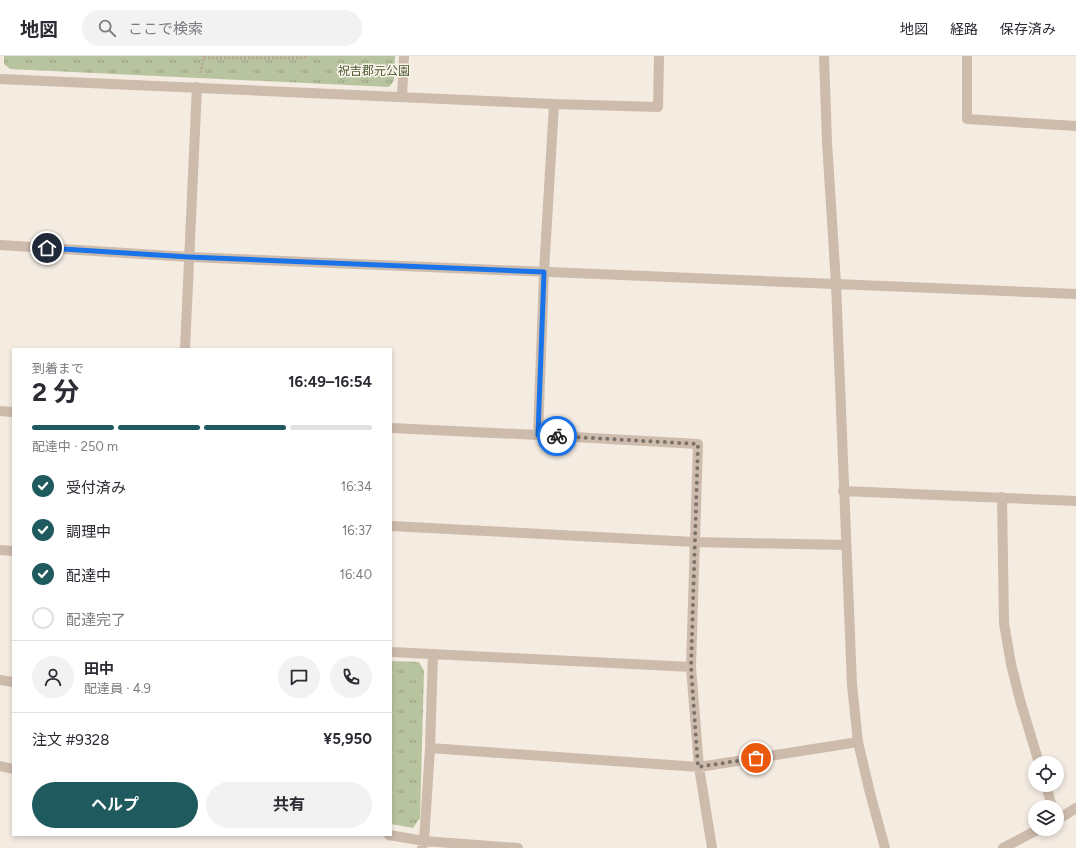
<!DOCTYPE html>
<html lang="ja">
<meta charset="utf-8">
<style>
:root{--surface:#fff;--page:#f2f2f3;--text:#2b2b33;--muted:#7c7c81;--line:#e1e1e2;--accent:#1f5a5e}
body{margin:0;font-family:Figtree,"Noto Sans JP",sans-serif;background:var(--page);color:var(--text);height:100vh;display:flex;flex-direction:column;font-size:15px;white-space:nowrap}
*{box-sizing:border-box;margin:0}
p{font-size:13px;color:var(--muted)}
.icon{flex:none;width:22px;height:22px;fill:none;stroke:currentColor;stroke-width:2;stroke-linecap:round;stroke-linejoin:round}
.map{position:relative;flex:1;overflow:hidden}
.panel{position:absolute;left:12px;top:292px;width:380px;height:488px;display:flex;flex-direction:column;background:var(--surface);border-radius:0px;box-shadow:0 2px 6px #0003}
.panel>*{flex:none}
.controls{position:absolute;left:1028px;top:700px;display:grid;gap:8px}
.controls a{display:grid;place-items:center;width:36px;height:36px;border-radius:50%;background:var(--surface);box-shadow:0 2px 6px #0003;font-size:20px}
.pin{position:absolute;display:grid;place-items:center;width:34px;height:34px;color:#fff;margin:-17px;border:2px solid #fff;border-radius:50%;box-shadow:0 1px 4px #0007}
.courier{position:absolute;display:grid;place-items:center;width:40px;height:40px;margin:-20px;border:3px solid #1a73e8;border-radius:50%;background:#fff;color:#222;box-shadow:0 1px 5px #0007}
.head em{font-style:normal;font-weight:700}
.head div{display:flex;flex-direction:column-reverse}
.head{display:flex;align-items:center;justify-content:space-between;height:68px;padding:0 20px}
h1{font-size:26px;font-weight:700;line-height:30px}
.bar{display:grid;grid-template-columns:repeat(4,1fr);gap:6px 4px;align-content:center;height:48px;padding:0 20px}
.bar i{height:5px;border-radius:3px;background:var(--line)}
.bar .active{background:var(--accent)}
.bar p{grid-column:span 4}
.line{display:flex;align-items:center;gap:10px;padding:0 20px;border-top:1px solid var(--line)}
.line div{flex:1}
.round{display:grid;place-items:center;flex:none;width:42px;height:42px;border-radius:21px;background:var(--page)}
ol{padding:0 20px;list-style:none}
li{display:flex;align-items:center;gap:12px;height:44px}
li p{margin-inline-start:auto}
li .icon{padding:4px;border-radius:50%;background:var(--accent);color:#fff;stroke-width:4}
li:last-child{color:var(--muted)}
li i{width:22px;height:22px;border:2px solid var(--line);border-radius:50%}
.button{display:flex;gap:8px;margin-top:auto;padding:8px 20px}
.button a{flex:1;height:46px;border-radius:24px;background:var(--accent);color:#fff;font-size:16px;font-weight:700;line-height:46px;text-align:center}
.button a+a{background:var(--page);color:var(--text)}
header{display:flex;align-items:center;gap:24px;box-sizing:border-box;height:56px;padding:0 20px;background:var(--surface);border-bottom:1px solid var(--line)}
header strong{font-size:19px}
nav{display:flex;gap:22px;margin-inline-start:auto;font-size:14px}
.search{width:280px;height:36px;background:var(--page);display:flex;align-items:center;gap:10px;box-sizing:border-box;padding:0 14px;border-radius:22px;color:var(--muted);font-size:15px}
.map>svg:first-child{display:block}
</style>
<header>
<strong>地図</strong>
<div class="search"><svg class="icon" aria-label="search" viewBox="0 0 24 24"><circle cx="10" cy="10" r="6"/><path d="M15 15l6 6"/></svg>ここで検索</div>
<nav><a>地図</a><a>経路</a><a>保存済み</a></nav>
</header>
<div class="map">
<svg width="1076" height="792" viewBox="0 0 1076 792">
<defs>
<pattern id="park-tufts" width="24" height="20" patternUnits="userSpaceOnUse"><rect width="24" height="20" fill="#b8c4a0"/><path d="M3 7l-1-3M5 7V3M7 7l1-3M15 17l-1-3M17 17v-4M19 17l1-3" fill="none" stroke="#97a083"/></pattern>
</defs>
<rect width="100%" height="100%" fill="#f4ebe1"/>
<path fill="url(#park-tufts)" d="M4,0h391l-1,25 -5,6 -379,-18 -6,-5z
M391,605l28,1 5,9 -4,147 -7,10 -22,-4z"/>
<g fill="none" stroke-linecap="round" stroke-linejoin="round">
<path stroke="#b9a596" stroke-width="2.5" stroke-dasharray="2 2" stroke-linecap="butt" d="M204,2h95l9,-2
M200,17l4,-17"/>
<path stroke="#cdbbac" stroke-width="10" d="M824,0l3,86 9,142 16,401 6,57 12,51 15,55
M967,0v63l109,7
M0,23l554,25 104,3 1,-51
M402,40l2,-40
M0,189l189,12 887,37
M185,293l12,-262
M0,355l13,1
M391,372l147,7 160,9 -7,223 8,100 13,81
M538,379l6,-163 10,-168
M843,435l233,10
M1002,441l2,126 7,41 9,36 19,63
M391,470l303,16 152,3
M0,494l13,1
M391,596l300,15
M0,624l13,2
M430,692l269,19 159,-25
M0,710l13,3
M1046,729l6,22
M1057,764l19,-12
M389,779l35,6 94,7
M422,792l2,-7 6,-93 3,-94
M1003,792l36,-19"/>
</g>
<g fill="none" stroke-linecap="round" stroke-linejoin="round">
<path stroke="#7c716b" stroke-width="4" stroke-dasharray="0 7.2" d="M557,380l141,8 -7,223 7,100 58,-9"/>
<path stroke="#1a73e8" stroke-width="5" d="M47,192l142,9 355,15 -6,163 19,1"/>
</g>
<g text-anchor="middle" stroke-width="3" stroke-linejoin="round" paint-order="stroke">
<g font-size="12" fill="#4a5a2e" stroke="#fbf5ee">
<text x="374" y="19">祝吉郡元公園</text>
</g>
</g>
</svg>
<div class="controls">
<a><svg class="icon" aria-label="locate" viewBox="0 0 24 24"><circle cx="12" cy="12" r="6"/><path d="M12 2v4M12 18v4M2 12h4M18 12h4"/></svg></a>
<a><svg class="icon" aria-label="layers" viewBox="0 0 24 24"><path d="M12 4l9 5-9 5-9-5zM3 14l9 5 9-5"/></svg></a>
</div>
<div class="pin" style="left:756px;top:702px;background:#ea580c"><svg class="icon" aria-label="bag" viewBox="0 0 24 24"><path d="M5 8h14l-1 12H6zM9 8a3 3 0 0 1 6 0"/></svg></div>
<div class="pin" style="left:47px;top:192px;background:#1f2937"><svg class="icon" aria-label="home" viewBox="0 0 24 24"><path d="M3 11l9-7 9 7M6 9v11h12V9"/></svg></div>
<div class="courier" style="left:557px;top:380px"><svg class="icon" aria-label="bike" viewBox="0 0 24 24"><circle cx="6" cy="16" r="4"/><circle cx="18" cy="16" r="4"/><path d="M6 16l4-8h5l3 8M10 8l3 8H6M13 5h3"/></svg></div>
<section class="panel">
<div class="head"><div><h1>2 分</h1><p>到着まで</p></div><em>16:49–16:54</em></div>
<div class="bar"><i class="active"></i><i class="active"></i><i class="active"></i><i></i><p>配達中 · 250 m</p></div>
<ol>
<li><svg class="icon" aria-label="check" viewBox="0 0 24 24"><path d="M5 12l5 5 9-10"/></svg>受付済み<p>16:34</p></li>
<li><svg class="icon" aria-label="check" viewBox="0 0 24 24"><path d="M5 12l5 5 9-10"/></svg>調理中<p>16:37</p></li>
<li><svg class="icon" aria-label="check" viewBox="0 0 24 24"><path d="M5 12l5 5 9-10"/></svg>配達中<p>16:40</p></li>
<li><i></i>配達完了</li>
</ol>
<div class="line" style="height:72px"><a class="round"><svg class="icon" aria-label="person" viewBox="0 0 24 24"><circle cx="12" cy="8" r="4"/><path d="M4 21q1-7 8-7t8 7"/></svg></a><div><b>田中</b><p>配達員 · 4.9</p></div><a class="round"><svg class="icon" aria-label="chat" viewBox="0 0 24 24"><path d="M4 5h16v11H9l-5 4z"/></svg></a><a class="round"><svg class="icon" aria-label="phone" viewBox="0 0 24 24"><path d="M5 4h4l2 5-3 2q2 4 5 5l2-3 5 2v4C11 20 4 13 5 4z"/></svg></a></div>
<div class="line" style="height:52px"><div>注文 #9328</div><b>¥5,950</b></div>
<div class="button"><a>ヘルプ</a><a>共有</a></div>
</section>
</div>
